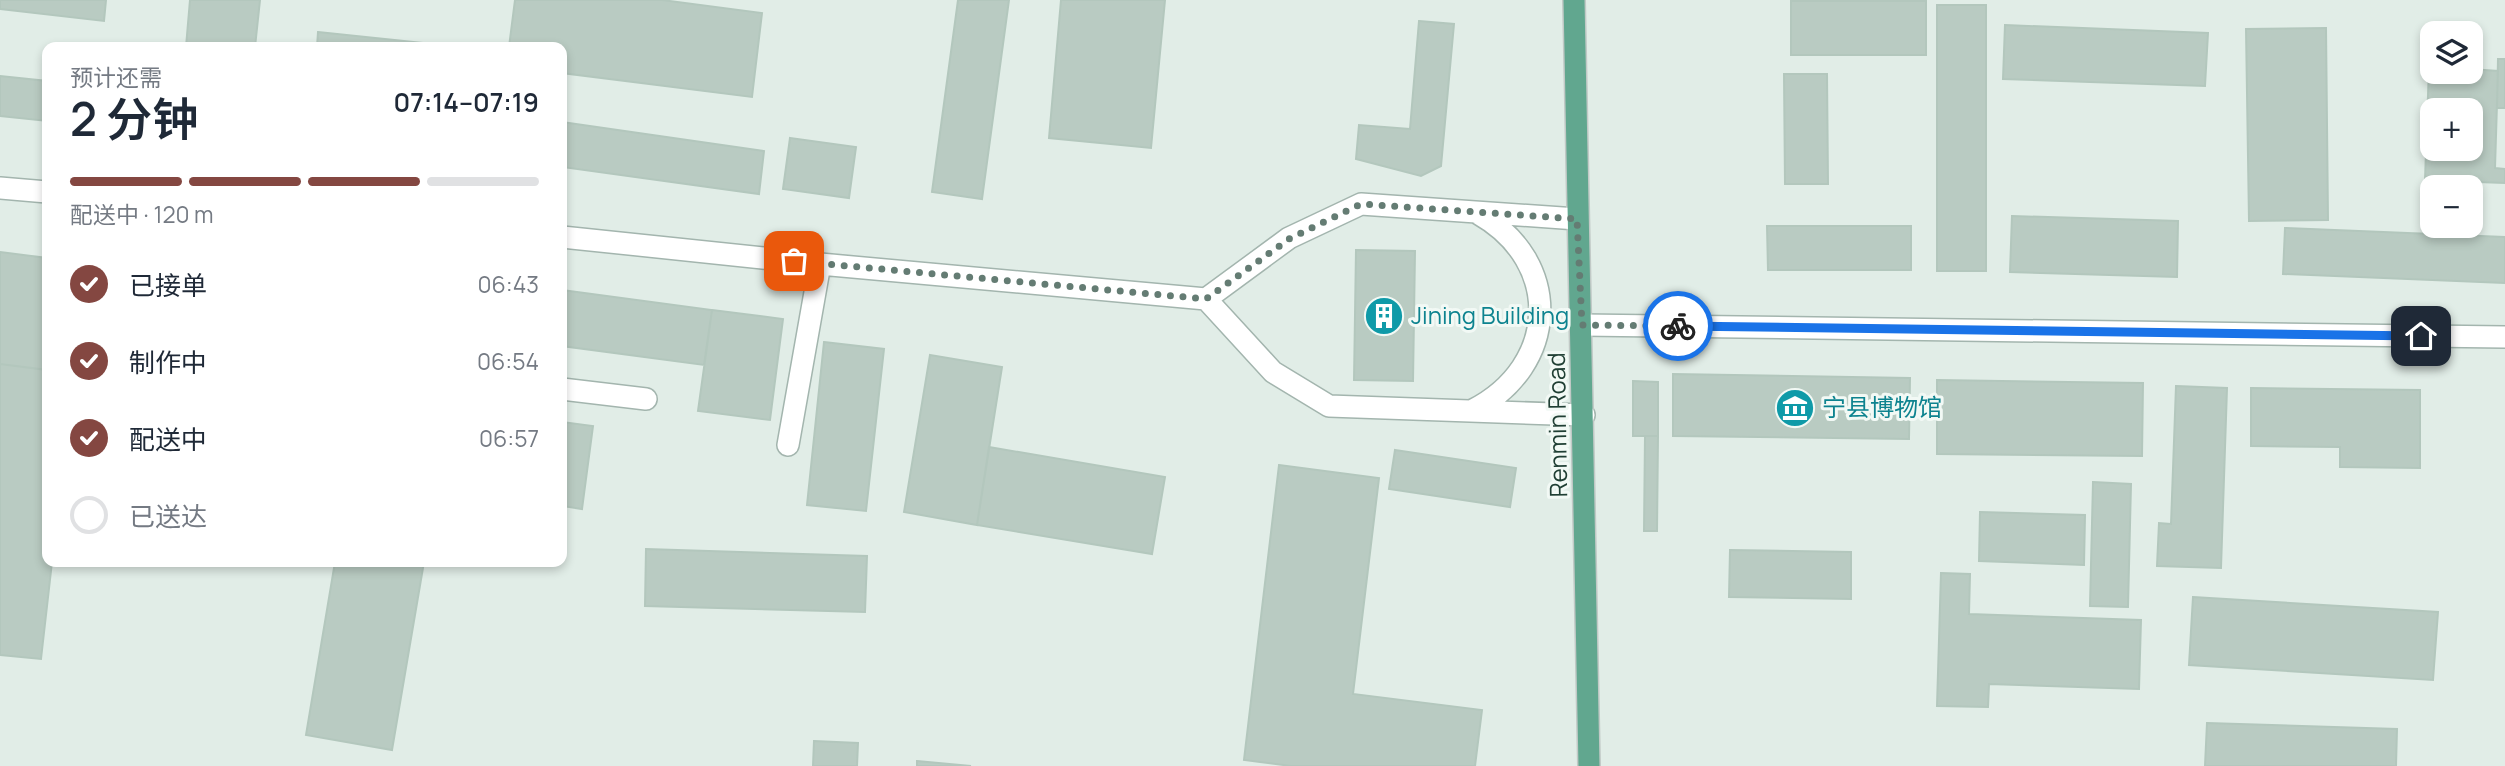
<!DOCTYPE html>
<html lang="zh">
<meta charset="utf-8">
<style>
:root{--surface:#fff;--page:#f2f2f3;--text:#1f2937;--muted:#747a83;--line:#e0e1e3;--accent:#844741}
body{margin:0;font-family:Manrope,"Noto Sans SC",sans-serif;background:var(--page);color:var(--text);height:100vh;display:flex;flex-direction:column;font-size:26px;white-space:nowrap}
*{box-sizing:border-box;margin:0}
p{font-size:23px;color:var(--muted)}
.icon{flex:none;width:38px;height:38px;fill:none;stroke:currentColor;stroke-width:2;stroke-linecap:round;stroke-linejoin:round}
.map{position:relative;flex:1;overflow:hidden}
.drawer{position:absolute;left:42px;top:42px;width:525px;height:525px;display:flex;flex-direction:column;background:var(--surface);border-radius:14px;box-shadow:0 4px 10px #0003}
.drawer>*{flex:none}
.controls{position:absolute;left:2420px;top:21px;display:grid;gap:14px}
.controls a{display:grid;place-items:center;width:63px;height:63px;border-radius:14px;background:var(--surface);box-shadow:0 4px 10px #0003;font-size:35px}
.pin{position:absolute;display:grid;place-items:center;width:60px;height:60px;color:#fff;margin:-30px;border-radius:14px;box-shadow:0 4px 10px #0006}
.courier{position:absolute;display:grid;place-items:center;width:70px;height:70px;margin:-35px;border:5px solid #1a73e8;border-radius:50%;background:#fff;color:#222;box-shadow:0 2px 9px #0007}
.summary em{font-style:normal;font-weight:600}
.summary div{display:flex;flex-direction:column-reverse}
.summary{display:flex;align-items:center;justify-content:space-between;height:119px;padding:0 28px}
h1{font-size:46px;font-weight:600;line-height:52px}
.bar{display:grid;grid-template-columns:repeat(4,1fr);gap:10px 7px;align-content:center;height:84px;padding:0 28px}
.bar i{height:9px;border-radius:5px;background:var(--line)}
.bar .selected{background:var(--accent)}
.bar p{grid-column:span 4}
ol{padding:0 28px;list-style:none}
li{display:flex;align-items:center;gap:21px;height:77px}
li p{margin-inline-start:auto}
li .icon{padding:7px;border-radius:50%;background:var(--accent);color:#fff;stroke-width:4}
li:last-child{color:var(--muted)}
li i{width:38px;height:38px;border:4px solid var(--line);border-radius:50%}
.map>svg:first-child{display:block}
</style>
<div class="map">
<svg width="2505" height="766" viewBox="0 0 2505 766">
<rect width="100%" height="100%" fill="#e1ede7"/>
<path fill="#b9cbc2" stroke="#b3c7bd" stroke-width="2" fill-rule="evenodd" d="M0,0h106l-2,21 -104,-12z
M190,0h70l-5,47h-69z
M515,0h147l100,13 -10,84 -190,-24v-26h-53z
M958,0h51l-27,199 -50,-7z
M1061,0h104l-14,148 -102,-10z
M1791,1h135v54h-135z
M1937,5h49v266h-49z
M1419,21l35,3 -13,142 -20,10 -65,-17 3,-34 51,4z
M2005,25l203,8 -3,53 -202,-7z
M2326,28l2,192 -79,1 -3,-192z
M318,32l134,14 -1,1h-134z
M2498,59h7v49h-8z
M2429,67h3v5h39v-3l27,2 -3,97 10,1v14l-80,-3zM2432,110h39v39h-39z
M1784,74h43l1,110h-43z
M0,76l47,5v40l-47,-5z
M562,122l202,29 -5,43 -197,-27z
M790,138l66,9 -7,51 -66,-9z
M2012,216l166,5 -1,56 -167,-5z
M1767,226h144v44h-143z
M2285,228l220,9v46l-222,-9z
M1356,250l59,1 -2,130 -59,-1z
M0,252l47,6v112l-47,-6z
M562,290l150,20 -8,55 -142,-19z
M712,310l71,9 -13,101 -72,-9z
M824,342l60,7 -18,162 -59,-6z
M930,355l72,12 -25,158 -73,-13z
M0,364l47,6v192h5l-11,97 -41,-4z
M1673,374l237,4 -1,61 -236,-3z
M1937,380l206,3 -1,73 -205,-2z
M1633,381l25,1v54h-25z
M2176,386l51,2 -6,180 -64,-2 2,-43 12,1z
M2251,388l169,2v78l-80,-1v-20l-89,-1z
M562,422l31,4 -11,83 -20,-3z
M1645,436h13l-1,95h-13z
M989,447l176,30 -13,77 -175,-29z
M1395,450l121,18 -6,39 -121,-18z
M1279,465l100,13 -26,216 129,16 -7,56h-184l-47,-6z
M2093,482l38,2 -3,123 -38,-1z
M1980,512l105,3 -1,50 -105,-4z
M646,549l221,7 -2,56 -220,-6z
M1730,550l121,2v47l-122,-2z
M335,562h89l-32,188 -86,-15z
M1941,573l29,1 -1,40 172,6 -2,69 -150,-5 -1,23 -51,-1z
M2193,597l245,15 -5,68 -244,-15z
M2207,723l190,6 -1,37h-191z
M814,741l44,2 -1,23h-44z
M917,761l54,5h-54z"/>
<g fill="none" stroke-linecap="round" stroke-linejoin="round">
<g stroke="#a3b5ae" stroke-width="24">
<path id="minor" d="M0,188l47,4
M1577,219l-216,-15 -72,34 -83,61 67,73 56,34 255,9
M562,237l258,27 386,35
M1582,325l923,12
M562,389l84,10
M1473,410c86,-44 90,-148 6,-196
M788,445l32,-181"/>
</g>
<g stroke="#c1c9c6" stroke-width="24">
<path id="major" d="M1574,0l15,766"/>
</g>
<use href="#minor" stroke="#fff" stroke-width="21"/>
<use href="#major" stroke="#61a78f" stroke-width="21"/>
</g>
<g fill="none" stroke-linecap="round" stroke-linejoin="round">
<path stroke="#647c73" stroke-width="7" stroke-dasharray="0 12.6" d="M794,261l412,38 83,-60 72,-35 216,15 5,106 96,1"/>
<path stroke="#1a73e8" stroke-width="9" d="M1678,326l743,10"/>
</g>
<defs>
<g id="building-disc" transform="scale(2.0125)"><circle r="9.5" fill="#0f9aa8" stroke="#f2f9f5"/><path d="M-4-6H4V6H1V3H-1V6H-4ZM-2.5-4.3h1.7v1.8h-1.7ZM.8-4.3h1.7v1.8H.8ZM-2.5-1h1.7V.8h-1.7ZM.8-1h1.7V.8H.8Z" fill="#fff"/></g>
<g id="museum-disc" transform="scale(2.0125)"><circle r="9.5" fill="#0f9aa8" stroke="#f2f9f5"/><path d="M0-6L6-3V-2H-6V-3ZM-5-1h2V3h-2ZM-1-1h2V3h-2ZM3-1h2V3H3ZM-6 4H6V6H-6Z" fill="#fff"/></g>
</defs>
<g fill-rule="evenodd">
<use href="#building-disc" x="1384" y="316"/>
<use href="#museum-disc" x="1795" y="408"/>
</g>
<g text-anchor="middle" stroke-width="6" stroke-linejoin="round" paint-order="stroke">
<g font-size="24" fill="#0d838f" stroke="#f2f9f5" text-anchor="start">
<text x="1411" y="324">Jining Building</text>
<text x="1822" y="416">宁县博物馆</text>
</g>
<g font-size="24" fill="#203f34" stroke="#f2f9f5">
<text transform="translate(1558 425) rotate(-91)" y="8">Renmin Road</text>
</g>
</g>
</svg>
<div class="controls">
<a><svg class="icon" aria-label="layers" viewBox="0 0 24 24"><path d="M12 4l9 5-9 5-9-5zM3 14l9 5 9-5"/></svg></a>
<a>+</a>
<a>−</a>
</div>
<div class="pin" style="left:794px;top:261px;background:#ea580c"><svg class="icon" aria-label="bag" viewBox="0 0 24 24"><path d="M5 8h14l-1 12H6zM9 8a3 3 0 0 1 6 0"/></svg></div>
<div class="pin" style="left:2421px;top:336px;background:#1f2937"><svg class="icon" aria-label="home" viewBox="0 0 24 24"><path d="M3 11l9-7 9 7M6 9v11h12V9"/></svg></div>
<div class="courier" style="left:1678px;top:326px"><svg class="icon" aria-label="bike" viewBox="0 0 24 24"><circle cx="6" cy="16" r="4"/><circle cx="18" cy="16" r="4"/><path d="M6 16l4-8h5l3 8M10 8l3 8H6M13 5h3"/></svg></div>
<section class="drawer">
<div class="summary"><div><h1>2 分钟</h1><p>预计还需</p></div><em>07:14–07:19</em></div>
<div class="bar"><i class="selected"></i><i class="selected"></i><i class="selected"></i><i></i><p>配送中 · 120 m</p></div>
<ol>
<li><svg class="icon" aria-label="check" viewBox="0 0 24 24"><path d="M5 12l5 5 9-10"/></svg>已接单<p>06:43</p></li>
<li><svg class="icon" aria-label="check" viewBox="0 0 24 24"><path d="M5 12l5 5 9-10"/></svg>制作中<p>06:54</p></li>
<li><svg class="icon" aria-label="check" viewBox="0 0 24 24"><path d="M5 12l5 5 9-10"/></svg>配送中<p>06:57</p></li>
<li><i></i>已送达</li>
</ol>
</section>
</div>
